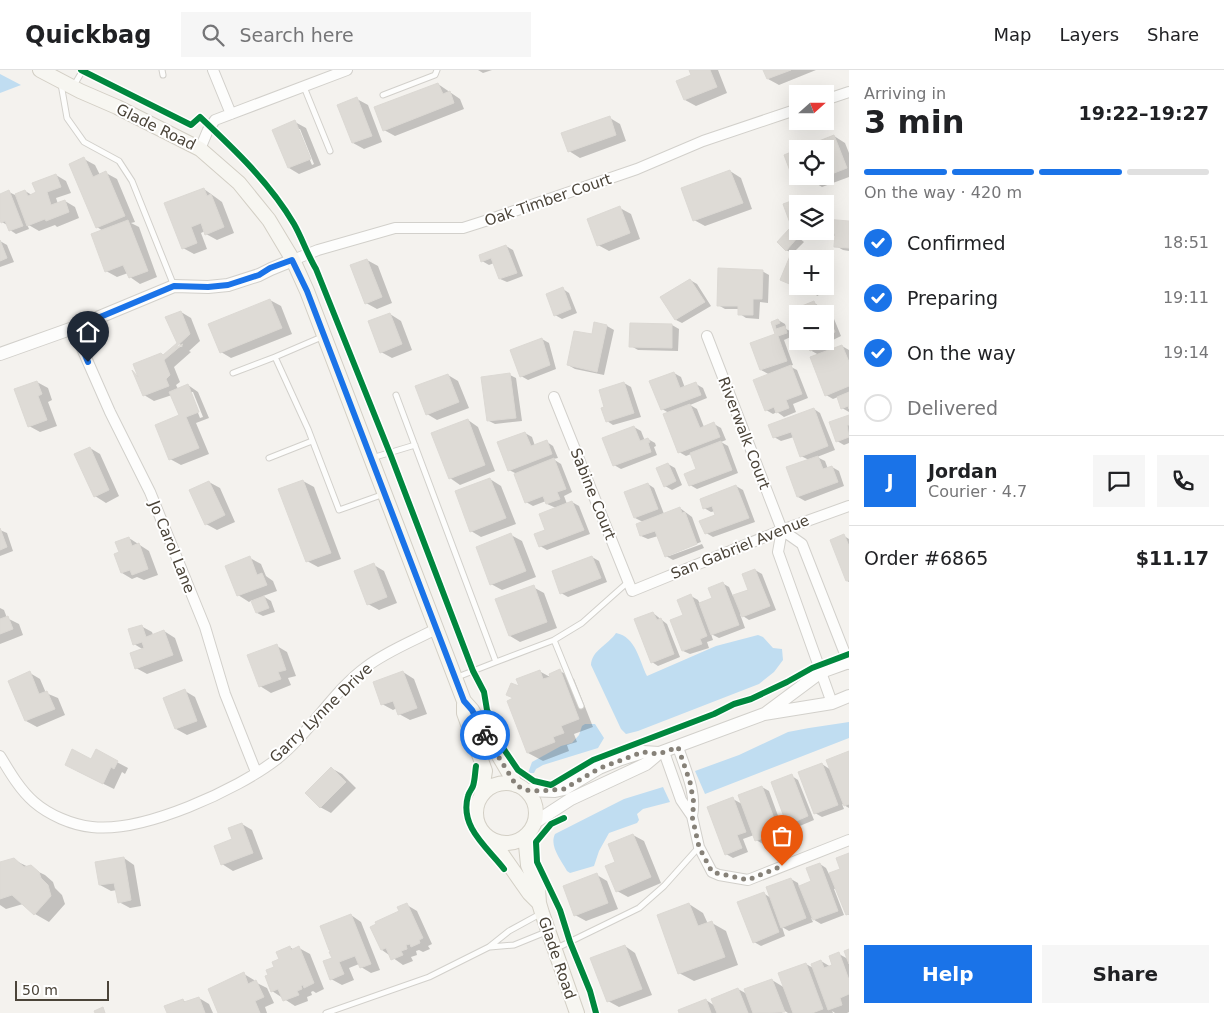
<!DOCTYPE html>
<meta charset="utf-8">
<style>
:root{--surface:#fff;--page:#f6f6f6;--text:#202124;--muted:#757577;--line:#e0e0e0;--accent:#1a73e8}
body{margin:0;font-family:"DejaVu Sans",sans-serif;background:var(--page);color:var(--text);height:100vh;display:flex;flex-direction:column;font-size:19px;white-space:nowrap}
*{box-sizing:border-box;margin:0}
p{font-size:16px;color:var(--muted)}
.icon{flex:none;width:28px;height:28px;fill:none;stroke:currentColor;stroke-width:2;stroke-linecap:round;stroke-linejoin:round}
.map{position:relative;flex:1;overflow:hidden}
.panel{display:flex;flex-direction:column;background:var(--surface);width:375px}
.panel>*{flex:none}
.needle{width:32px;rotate:69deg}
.buttons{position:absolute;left:789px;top:15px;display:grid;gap:10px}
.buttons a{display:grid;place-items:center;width:45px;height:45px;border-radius:0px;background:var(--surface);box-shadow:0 5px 20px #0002;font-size:25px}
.scale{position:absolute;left:15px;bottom:12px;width:94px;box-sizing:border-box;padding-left:5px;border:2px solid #4b4439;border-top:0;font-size:14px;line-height:18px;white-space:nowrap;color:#4b4439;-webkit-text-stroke:4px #fff;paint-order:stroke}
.pin{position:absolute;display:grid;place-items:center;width:42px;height:42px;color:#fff;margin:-51px -21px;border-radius:50% 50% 50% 0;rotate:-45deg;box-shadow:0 0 5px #0007}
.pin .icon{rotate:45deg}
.courier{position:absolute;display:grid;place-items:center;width:50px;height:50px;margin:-25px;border:4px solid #1a73e8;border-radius:50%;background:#fff;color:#222;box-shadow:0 1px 6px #0007}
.overview em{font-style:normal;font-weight:600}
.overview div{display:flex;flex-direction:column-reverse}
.overview{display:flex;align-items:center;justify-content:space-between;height:85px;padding:0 15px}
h1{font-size:32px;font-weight:600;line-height:38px}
.bar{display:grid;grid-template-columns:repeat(4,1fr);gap:8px 5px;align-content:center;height:60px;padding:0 15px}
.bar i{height:6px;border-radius:4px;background:var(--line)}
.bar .current{background:var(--accent)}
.bar p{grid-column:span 4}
.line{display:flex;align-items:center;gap:12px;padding:0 15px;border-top:1px solid var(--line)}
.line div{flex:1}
.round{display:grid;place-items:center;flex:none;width:52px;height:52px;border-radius:0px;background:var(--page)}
ol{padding:0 15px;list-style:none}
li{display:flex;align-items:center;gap:15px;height:55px}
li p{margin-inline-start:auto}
li .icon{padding:5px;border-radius:50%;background:var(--accent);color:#fff;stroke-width:4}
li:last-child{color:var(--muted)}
li i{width:28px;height:28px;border:2px solid var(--line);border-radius:50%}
.action{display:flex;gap:10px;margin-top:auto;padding:10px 15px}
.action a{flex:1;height:58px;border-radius:0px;background:var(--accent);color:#fff;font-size:20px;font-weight:600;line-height:58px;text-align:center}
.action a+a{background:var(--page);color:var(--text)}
header{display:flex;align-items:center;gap:30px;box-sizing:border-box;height:70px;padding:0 25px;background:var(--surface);border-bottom:1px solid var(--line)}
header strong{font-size:24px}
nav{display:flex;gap:28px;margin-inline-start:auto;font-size:18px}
.search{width:350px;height:45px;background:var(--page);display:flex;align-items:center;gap:12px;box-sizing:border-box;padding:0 18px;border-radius:0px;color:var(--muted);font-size:19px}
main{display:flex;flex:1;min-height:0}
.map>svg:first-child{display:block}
</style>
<header>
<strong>Quickbag</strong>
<div class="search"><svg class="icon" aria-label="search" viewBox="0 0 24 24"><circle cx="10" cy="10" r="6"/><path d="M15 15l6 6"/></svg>Search here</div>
<nav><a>Map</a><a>Layers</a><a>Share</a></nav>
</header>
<main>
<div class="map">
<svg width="849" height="943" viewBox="0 0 849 943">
<rect width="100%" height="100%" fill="#f4f2ee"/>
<path fill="#c0ddf1" d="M0,4l21,11 -21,8z
M616,563c20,4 23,27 31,43l69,-30 42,-11 5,2 10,11 9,1 1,11 -9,12 -15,12 -121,47 -12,3 -5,-5 -30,-64c1,-15 17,-20 25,-32z
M849,652v16l-144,56 -10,-23 44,-16 49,-23 21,-4z
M585,654h10l9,14 -6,10 -55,17 -7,4 -2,4h-6l4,-11 29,-16 11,-3 7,-8 3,-9z
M663,717l7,15 -27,7 -6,5 2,6 -2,3 -28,10 -10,18 -5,15 -24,7 -3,-2c-6,-11 -18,-25 -12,-37l69,-35z"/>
<path fill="#0003" fill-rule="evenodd" d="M478,0h14l-9,3z
M691,0h27l9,23 -31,13 -11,-6 8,-25z
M765,0h51l-37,15 -11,-6z
M438,14l22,15 4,10 -69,27 -11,-6z
M357,29l11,6 14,37 -18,7 -11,-6 -14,-37z
M610,48l10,6 6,17 -46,17 -11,-7z
M295,52l11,6 15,37 -22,9 -10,-6zM297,59h3l14,35 -2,1z
M834,66l11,7 4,10v24l-27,10 -10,-6 13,-5z
M798,81v23l-7,-4z
M84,89l11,6 5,10 6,-2 11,6 18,43 -4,1 8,4 18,50 -17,7 -10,-7 -2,-4 -11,4 -11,-6 -3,-40 -6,-4z
M730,101l11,7 11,31 -47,17 -11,-6z
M56,105l10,6 5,12 -15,5 2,6 7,-3 10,6 4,11 -22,9 -2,-2 -16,6 -12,-7 2,5 -13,5 -6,-4 -3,-5 -5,-3 -2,-6v-21l9,-3 6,3 10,-4 7,4 5,-2z
M204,119l18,13 12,31 -17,7 -11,-6 -1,-3 -4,2 6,16 -13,5 -11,-6z
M805,127l7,4 1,3h-15v22l-6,-4 -7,-17z
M620,138l11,6 9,25 -31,12 -11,-6z
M825,150l24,2v29l-6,-1 -7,-4v-10l-18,-1 -6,-4h13z
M789,160l15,12 -11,11 5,6v27h24l-4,10 -30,-13 4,-30 -6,-3z
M0,171l7,4 7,17 -14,5z
M506,176l7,4 10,26 -16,6 -7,-3 -6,-16 -5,2 -7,-4z
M367,190l11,6 14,37 -15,6 -11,-6z
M825,197l4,3 -4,9z
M762,201l7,4 -1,28 -8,-1 -1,17 -13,-1 -6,-4v-5h-15l-7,-4z
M690,210l7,4 14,22 -29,17 -6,-3z
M563,219l6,4 8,20 -15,6 -7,-4z
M270,230l11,6 11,28 -61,24 -10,-6z
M814,233l7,4 2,4 2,-1 7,4 9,22 -12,6 3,8 10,-4 7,4v62l-7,-4 -4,-11 -5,2 -7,-4 -7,-40 -9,-5 -3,-9h18v-27l-31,-3z
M181,242l10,6 9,23 -11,10 2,1 -17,15 6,15 -4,3 2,4 10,-4 10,7 11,26 -13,5 13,31 -28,11 -11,-6 10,-43 -8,-21 -18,6 -10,-6 -9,-21 4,3 35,-30 3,1 6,-2 -4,-2zM190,322h3l10,25 -3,1z
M390,244l11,7 11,29 -20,8 -11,-6z
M778,250l7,4 1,3 -2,1 8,4 1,4 -9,4 9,25 -4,1 8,4 11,28 -15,6 3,8 -12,5 -7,-5 -4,2 -7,-4 4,-35 -9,-5 16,-35 -5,-13z
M672,255l7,4 -1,22 -40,-1 -7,-4z
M607,256l7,4 -10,45 -29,-6 -7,-4 25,-29z
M542,269l7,4 7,26 -28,11 -7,-4z
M674,303l7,4 4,11 11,-4 7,4 4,10 -17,7 7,4 7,18 10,-3 7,4 5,12 -5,2 7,4 10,27 -41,16 -7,-4 7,-15 -6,-16 -5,2 -7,-4 -10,-39 -7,-4z
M448,305l10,6 11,27 -32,12 -10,-6z
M510,305l6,3 6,43 -27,3 -6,-3z
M37,312l11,6 4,12 -4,2 9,24 -17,6 -11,-6z
M624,313l7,4 10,30 -28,8 -6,-4z
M814,339l6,4 15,37 -18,7 8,4 3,8 4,-2 7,4 5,15 -39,15 -7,-4 11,-37 -8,-4 -7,-19 -13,4 -7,-4z
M849,346v27l-5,2 -7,-4z
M468,350l10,7 17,44 -35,14 -10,-7z
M634,357l7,4 4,10 3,-2 7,4 1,3 -2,1 3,8 -36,14 -7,-4z
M525,363l7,4 3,9 12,-4 6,4 5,12 -5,1 8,5 11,28 -8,4 3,8 5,-2 7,4 11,28 -43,16 -7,-4 16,-38 -9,-4 -1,-3 -13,5 -7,-4 -11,-29 -6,-3z
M90,378l10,6 19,42 -13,7 -11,-7 -19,-41z
M668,394l7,4 7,17 -10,5 -7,-4z
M490,409l11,7 15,38 -35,13 -10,-6z
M303,411l11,6 27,72 -23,8 -11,-6z
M209,412l11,6 15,34 -18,8 -11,-6z
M648,414l6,4 10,26 16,-6 12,9 9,25 -32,12v2l33,-12 2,4 -31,12 -7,-4 -8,-20 -10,3 -7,-3 2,-14 -8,-4 -9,-26z
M736,416l7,4 12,32 -42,15 -7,-4 11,-18 -2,-4 -4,1 -7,-4z
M0,460l7,3 6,18 -13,5z
M511,465l11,6 14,36 -34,13 -11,-6z
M844,466l5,3v43l-2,-1z
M129,468l20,13 9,24 -14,5 -7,-3 -5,2 -10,-6 -1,-20z
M592,487l7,4 8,21 -39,15 -7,-4z
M250,488l11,6 5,12 7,5 4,10 -14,5 8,5 4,11 -12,4 -6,-3 -5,-13 -3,2 -11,-7z
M374,495l10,6 13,32 -18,7 -11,-6z
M755,500l7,4 14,36 -27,10 -9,-6 5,14 -26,10 -8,-4 2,6 -6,2 2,6 -19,6 -7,-3 -11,-30 13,-5 6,-20 7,4 2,4 13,-5 9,-16 7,4 4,9 16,-6z
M533,517l11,6 13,35 -37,14 -10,-6z
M0,538l4,2 3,8 12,6 4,11 -23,9z
M653,543l14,11 13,33 -22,9 -6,-4z
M141,556l11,6 1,3 11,-4 11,7 8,23 -36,13 -11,-6 8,-18 -10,-6z
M277,576l10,6 9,24 -8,2 3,7 -20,8 -11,-7z
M539,601l13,7 8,-7 14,8 19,48 -19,7 3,8 -10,3 2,6 -26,10 -15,-8 -20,-52 7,-2 6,-10z
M403,602l11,7 13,35 -17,6 -11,-6 -2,-6 -4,2 -11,-6z
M30,603l10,6 6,14 12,5 7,17 -28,12 -11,-6z
M185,621l10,6 12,30 -20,8 -11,-6 -11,-30z
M96,681l32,17 -3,6 -3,-2 -8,17 -37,-18 15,-11z
M849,683v55l-7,-4 2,5 -22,8 -7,-4 7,-49 9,6z
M331,698l11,6 14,14 -25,25 -11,-6z
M792,706l6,4 16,40 -19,8 -7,-4z
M762,717l7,4 12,33 -10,4 4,11 -12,5 -7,-4 -2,-5 -11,4 5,13 -15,6 -7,-4 7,-55 9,5z
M242,754l10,6 11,29 -30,12 -11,-7z
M633,765l11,6 17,42 -33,14 -11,-6v-29z
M849,784v61l-2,-1 -10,-26 -3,1 10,26 -23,9 -10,-6 2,4 -24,9 -7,-4 3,9 -24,10 -7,-4 9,-49 8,5 20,-19 7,4 1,4 13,-5 8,-18 6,4 3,6 13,-5z
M124,788l10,7 7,41 -11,2 -11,-6 -2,-12 -6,1 -11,-6z
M14,790l31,15 8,7 2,6 7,7 3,9 -16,18 -14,-8 -12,-10 -17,5 -6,-4v-41z
M597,805l10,6 11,28 -32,12 -11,-6z
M689,834l14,9 5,11 4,-1 14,8 12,34 -44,16 -15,-8z
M407,835l10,6 15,33 -4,2 2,3 -7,3 -4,-2 -3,1 1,4 -6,2 2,4 -10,4 -21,-15z
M351,845l10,7 19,48 -9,3 -10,-6 -2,-3 -10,4 5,12 -12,5 -11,-6z
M625,876l10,7 17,42 -33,12 -11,-6z
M290,877l4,3 5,-2 11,6 14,35 -8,4 -3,-2 -2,1 1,3 -5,2 1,4 -13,5 -23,-15 4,-24z
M849,881v61l-2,1h-12l-3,-2 1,2h-45l-8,-5 -1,2 4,3h-103l26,-13 9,6 23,-17 9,5 25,-14 13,8 21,-24 9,5 6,-8 10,6 2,-1 6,-12 9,5z
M244,904l10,6 1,2 12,6 7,15 -9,4 2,6h-48z
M199,928l10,6 4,9h-45l15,-13 4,3z"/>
<path fill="#dedbd6" stroke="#dcd9d4" d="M689,0h21l7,17 -33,13 -8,-19 15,-6z
M763,0h28l-24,9z
M438,13l5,11 7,-3 4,12 -71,28 -9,-24z
M357,27l15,39 -20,7 -15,-38z
M610,46l6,19 -48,17 -7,-19z
M295,50l16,39 -23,9 -16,-38z
M834,65l13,33 -36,14 -3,-6h17v-27h-26z
M798,79v19l-8,3 -6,-16z
M84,87l9,20 13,-6 19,45 -29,12 -27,-64z
M730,100l13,33 -50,18 -12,-33z
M56,104l5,13 -14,5 4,13 14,-5 4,12 -23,9 -1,-2 -18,7 -12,-32 10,-4 3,6 8,-4 -4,-9z
M204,118l3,8 4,-2 13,33 -19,8 -4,-12 -10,4 6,16 -15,6 -18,-46z
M9,120l14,36 -14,5 -4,-10 -4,2 -1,-4v-25z
M805,126l3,8h-10v16l-8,3 -7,-19z
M620,136l10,27 -33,13 -10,-27z
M825,149l24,2v27l-15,-1 1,-13 -25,-2 15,-1z
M128,150l20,51 -19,7 -6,-13 -18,7 -14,-38z
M789,159l9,8 -12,14 -9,-9z
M0,170l7,18 -7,3z
M506,175l11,28 -18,6 -8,-21 -10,4 -2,-7z
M792,181l17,8h-11v27h16l-3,7 -31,-13z
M367,189l15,38 -17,7 -15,-39z
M718,198l45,2 -1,29h-9v16h-15v-9h-21z
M690,209l15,23 -30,18 -15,-23z
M563,217l8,22 -17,7 -8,-22z
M270,229l12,29 -62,25 -12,-29z
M814,231l4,10 7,-2 10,23 -10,5v-23h-27v8l-6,-12z
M181,241l9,23 -15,14 8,-4 -19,16 6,15 -4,4 3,7 -26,10 -11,-26 6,7 -5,-13 28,-11 2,2 14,-12 -12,-26z
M390,243l12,31 -22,9 -12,-32z
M778,249l2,4 -5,2 1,4 9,-3 2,7 -9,3 9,25 -27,9 -10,-27 25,-9 -4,-12z
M594,252l13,3 -10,47 -30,-7 7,-34 18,3z
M630,253l42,1v24l-43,-1z
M542,268l8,27 -30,12 -10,-27z
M805,271h19l1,3 -15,7z
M842,275l7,17v24l-24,10 -15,-39z
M791,295l11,29 -16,6 3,8 -13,5 -2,-6 -9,4 -12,-31z
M674,302l6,16 16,-6 5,13 -40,15 -12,-29z
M510,303l6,45 -29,3 -6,-44z
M448,304l11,28 -33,13 -11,-29z
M37,311l5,13 -4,2 9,24 -19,7 -14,-38z
M624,312l10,31 -28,9 -5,-14 3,-1 -5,-17z
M188,314l11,28 -13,5 13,31 -30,12 -14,-35 24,-10 -10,-23z
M849,322v17l-1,-3 -7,3 -4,-12z
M690,334l10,24 14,-6 6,15 -42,16 -15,-39z
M814,338l14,38 -28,11 -9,-25 -18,6 -5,-13z
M849,345v10h-2l2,12 -13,5 -7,-20z
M468,349l17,46 -36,14 -18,-46z
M634,356l6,15 8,-3 2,4 -2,1 3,9 -38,14 -11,-28z
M525,362l6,14 16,-6 5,14 -44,17 -11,-29z
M721,371l11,29 -43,16 -5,-12 12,-5 -6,-16z
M90,377l19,43 -15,7 -20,-43z
M818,386l5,13 9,-3 6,16 -41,15 -11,-30z
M554,388l12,31 -9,3 3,7 -14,5 -3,-8 -18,7 -11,-29z
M668,393l8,18 -12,6 -8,-19z
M490,408l16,40 -36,14 -15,-41z
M303,410l28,73 -25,9 -28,-73z
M209,411l16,34 -20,10 -16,-35z
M648,413l10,26 -24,9 -10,-26z
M736,415l13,33 -44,16 -6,-13 16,-6 -3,-9 -9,3 -3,-10z
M572,431l12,29 -45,17 -5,-13 11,-4 -6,-16z
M680,437l2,6 3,-1 12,32 -32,13 -10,-26 -15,5 -4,-12z
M0,458l7,19 -7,3z
M511,463l15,38 -36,14 -14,-38z
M844,464l5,12v34l-3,1 -16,-41z
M129,467l3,9 7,-3 9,26 -16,6 -2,-5 -9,3 -7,-19 5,-2 -4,-10z
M250,486l7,19 5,-2 5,12 -30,11 -12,-30z
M592,486l9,22 -41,16 -8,-23z
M374,493l13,34 -20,8 -13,-34z
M755,499l15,37 -28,11 -9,-22 15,-5 -6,-16z
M723,512l16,43 -28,10 -12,-32 13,-5 -4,-10z
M534,515l13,37 -38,14 -14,-37z
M691,524l16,42 -7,3 2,5 -20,7 -12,-31 13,-5 -6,-15z
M264,526l5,12 -13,5 -5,-12z
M653,542l4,8 4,-2 13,36 -23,9 -17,-44z
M8,546l5,13 -13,5v-15z
M142,555l4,12 18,-7 9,25 -38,14 -5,-16 14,-5 -2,-6 -9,3 -5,-16z
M277,574l9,26 -8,2 3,7 -22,8 -12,-32z
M560,599l19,50 -18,7 3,7 -11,4 2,5 -28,11 -20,-52 6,-3 -7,-3 5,-12 8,3 -3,-7 24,-9 3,9 7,-2 -1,-3z
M30,601l9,23 8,-3 8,18 -30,12 -17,-40z
M403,601l14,37 -19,7 -5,-14 -12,4 -8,-23z
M185,619l12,32 -22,8 -12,-31z
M72,679l19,10 5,-10 22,12 -4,8 -3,-2 -8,17 -38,-19z
M849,681v53l-5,2 -18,-46z
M822,693l16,42 -24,9 -16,-42z
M331,697l15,15 -26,26 -15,-15z
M792,704l16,42 -21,9 -16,-43z
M762,716l13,35 -10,4 4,11 -14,5 -17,-46z
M733,727l13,35 -9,3 5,13 -17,7 -18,-48z
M242,753l11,30 -32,12 -7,-19 18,-7 -4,-11z
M633,764l18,43 -35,15 -11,-26 10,-4 -7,-18z
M849,783v61l-3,1 -17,-42 11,-4 -4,-11z
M124,787l7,43 -13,3 -4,-20 -15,2 -4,-23z
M14,788l10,9 7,-2 8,7 2,6 7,7 3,11 -17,19 -22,-20 -12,4v-37z
M820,793l18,48 -25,9 -14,-34 12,-5 -5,-13z
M597,803l11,30 -34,13 -11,-30z
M791,808l15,40 -25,10 -15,-41z
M764,822l15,40 -26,11 -16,-41z
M407,833l16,35 -4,2 1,3 -9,4 -1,-3 -4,1 1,4 -6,2 2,4 -12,5 -5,-12 -5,2 -11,-23 6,-3 -1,-2 24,-11 -2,-4z
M689,833l9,23 14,-5 13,36 -47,17 -21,-59z
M351,844l20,50 -11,4 -5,-12 -16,6 5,12 -14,6 -7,-19 9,-3 -3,-6 2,-1 -2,-1 -9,-24z
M625,875l17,44 -35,13 -17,-44z
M290,876l1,4 8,-4 15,37 -10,5 -1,-3 -2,1 1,3 -5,2 2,4 -16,6 -5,-12 -7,3 -6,-16 3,-1 -2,-5 8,-3 -2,-5 7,-3 -3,-7z
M849,879v15l-5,-13z
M839,882l10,28v14l-9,4 2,7 -14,5 -17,-46 10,-4 3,8 8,-3 -3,-9z
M806,893l17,46 -11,4h-19l-15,-40z
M244,902l4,12 8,-4 8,17 -9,4 5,12h-42l-10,-24z
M772,909l13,33 -32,1 -9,-24z
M738,918l10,25h-31l-6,-14z
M199,927l6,16h-38l-3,-7 19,-7 1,3z
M706,929l5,14h-32l-1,-3z
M103,937l2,6h-10l-1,-2z"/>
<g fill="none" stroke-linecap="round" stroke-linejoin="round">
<g stroke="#d2d0cb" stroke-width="7">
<path id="service" d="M162,0l1,5
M61,14l6,34 17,24 35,19 13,20 42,105
M73,17l10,-17
M304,17l26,64
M383,25l52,-20 2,-5
M324,266l-49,21 33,72 31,81 45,-16
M233,303l42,-16
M396,325l100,267 -41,16
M269,388l43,-17
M372,388l43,-13
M554,570l28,-17 46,-41
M496,592l58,-22 27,66
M490,877l24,-2 32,-13
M555,879l84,-41 25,-22 35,-39
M326,943l103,-36 60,-30 20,-16 31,-17"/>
</g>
<g stroke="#d2d0cb" stroke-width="12">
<path id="minor" d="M213,0l18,44
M825,30l24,-8
M200,79l8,-19 7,-10 132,-50
M293,190l25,-10 77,-22h68l22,-7 152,-52 66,-28 95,-32
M73,258l37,84 40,80 55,135 20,67 31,78
M707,266l75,194 -4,22 54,151
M554,327l78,194 150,-61 67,-24
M782,460l20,14 47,120
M678,677c7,22 19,45 14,69
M664,682l17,48 11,16 7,31 13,25 7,3 29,5 101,-40
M0,686c9,15 20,34 34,46 15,13 38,23 58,25 51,6 145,-37 185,-68 34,-27 55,-67 89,-92 21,-16 47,-26 70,-38"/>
</g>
<g stroke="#d2d0cb" stroke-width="14">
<path id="tertiary" d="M0,284l73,-26 101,-42 34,1 20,-2 31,-10 12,-6 22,-9
M766,643l55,-41 28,-10
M525,720l30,1 9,-2 35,-21 22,-9 22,-7 16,1
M534,753l37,-24 75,-35 13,-11 105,-39 68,-11 17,-7"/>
</g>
<g stroke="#d3cfc5" stroke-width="16">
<path id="secondary" d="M40,0l40,21 37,16 83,42 39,34 30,37 24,40 14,31 157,410 8,9 44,75
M464,634v9l21,58 -4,25
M476 743a30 30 0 1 1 60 0a30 30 0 1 1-60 0Z
M530,761l-4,14 2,20 10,24 1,14 3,10 35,100
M492,770l37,53 10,10"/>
</g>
<use href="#service" stroke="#fdfdfc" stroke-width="5"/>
<use href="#minor" stroke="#fdfdfc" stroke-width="10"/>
<use href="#tertiary" stroke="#fdfdfc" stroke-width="12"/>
<use href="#secondary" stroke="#f7f6f1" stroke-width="14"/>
<g stroke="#fff" stroke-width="9">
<path id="cycleway" d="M81,0l110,55 9,-8c34,32 70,66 94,107 8,14 13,30 22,45l75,187 82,215 11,21 3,18 6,12 10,26 15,22 16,11 17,4 42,-25 121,-46 20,-10 17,-5 36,-17 25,-14 37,-14
M476,696c-1,6 -1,14 -3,20 -1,3 -4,6 -5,10 -9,31 20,52 36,73
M564,748l-13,6 -15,18 1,20 23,48 10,32 20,49 6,22"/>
</g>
<use href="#cycleway" stroke="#00873e" stroke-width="6"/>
</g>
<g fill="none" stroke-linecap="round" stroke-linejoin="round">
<path stroke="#868178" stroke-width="5" stroke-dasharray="0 9" d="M485,665l31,50 9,5 16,1 23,-2 36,-21 43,-16 16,2 19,-7 12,35 4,22 -2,12 7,31 13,25 36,8 34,-14"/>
<path stroke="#1a73e8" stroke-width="6" d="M88,292l-14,-34 100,-42 34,1 20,-2 31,-10 11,-7 22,-8 15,31 157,410 8,9 13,25"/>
</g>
<g text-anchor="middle" stroke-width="4" stroke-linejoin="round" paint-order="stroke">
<g font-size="15" fill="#4b4439" stroke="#fff">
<text transform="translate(156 57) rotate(26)" y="5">Glade Road</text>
<text transform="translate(548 130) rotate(-19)" y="5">Oak Timber Court</text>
<text transform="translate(744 363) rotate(69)" y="5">Riverwalk Court</text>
<text transform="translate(593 424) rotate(68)" y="5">Sabine Court</text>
<text transform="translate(172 477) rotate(68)" y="5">Jo Carol Lane</text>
<text transform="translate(740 477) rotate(-22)" y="5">San Gabriel Avenue</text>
<text transform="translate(321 643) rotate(-44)" y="5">Garry Lynne Drive</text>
<text transform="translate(557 888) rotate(71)" y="5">Glade Road</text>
</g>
</g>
</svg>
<div class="buttons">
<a><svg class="needle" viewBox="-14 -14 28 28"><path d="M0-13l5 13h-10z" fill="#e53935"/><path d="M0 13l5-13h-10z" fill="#757577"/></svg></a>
<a><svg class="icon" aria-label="locate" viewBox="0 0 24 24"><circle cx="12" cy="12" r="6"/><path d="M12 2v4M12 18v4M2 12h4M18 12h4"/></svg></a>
<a><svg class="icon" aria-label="layers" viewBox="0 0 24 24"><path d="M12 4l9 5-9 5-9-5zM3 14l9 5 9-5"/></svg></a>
<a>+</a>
<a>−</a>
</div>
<div class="scale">50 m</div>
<div class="pin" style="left:782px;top:796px;background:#ea580c"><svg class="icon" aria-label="bag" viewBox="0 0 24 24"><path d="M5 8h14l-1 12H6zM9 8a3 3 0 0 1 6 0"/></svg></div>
<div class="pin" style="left:88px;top:292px;background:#1f2937"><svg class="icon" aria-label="home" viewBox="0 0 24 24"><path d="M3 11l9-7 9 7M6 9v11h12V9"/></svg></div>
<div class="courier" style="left:485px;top:665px"><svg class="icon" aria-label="bike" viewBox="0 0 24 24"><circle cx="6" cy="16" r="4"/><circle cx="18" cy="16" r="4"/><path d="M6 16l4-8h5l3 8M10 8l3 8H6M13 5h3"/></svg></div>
</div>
<section class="panel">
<div class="overview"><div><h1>3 min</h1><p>Arriving in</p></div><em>19:22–19:27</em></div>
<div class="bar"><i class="current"></i><i class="current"></i><i class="current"></i><i></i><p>On the way · 420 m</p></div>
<ol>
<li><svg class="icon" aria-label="check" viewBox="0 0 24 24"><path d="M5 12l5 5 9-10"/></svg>Confirmed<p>18:51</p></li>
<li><svg class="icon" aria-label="check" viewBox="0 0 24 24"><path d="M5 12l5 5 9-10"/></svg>Preparing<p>19:11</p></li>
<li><svg class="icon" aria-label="check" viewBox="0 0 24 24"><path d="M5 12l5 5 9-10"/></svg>On the way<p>19:14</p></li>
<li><i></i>Delivered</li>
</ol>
<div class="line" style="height:90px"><b class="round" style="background:var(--accent);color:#fff">J</b><div><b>Jordan</b><p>Courier · 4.7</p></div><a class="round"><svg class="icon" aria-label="chat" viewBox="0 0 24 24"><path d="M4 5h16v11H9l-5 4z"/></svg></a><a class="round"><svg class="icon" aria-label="phone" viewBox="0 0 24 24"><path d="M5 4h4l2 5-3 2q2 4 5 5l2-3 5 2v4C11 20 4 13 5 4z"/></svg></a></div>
<div class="line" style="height:65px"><div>Order #6865</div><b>$11.17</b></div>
<div class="action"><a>Help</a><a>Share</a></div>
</section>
</main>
